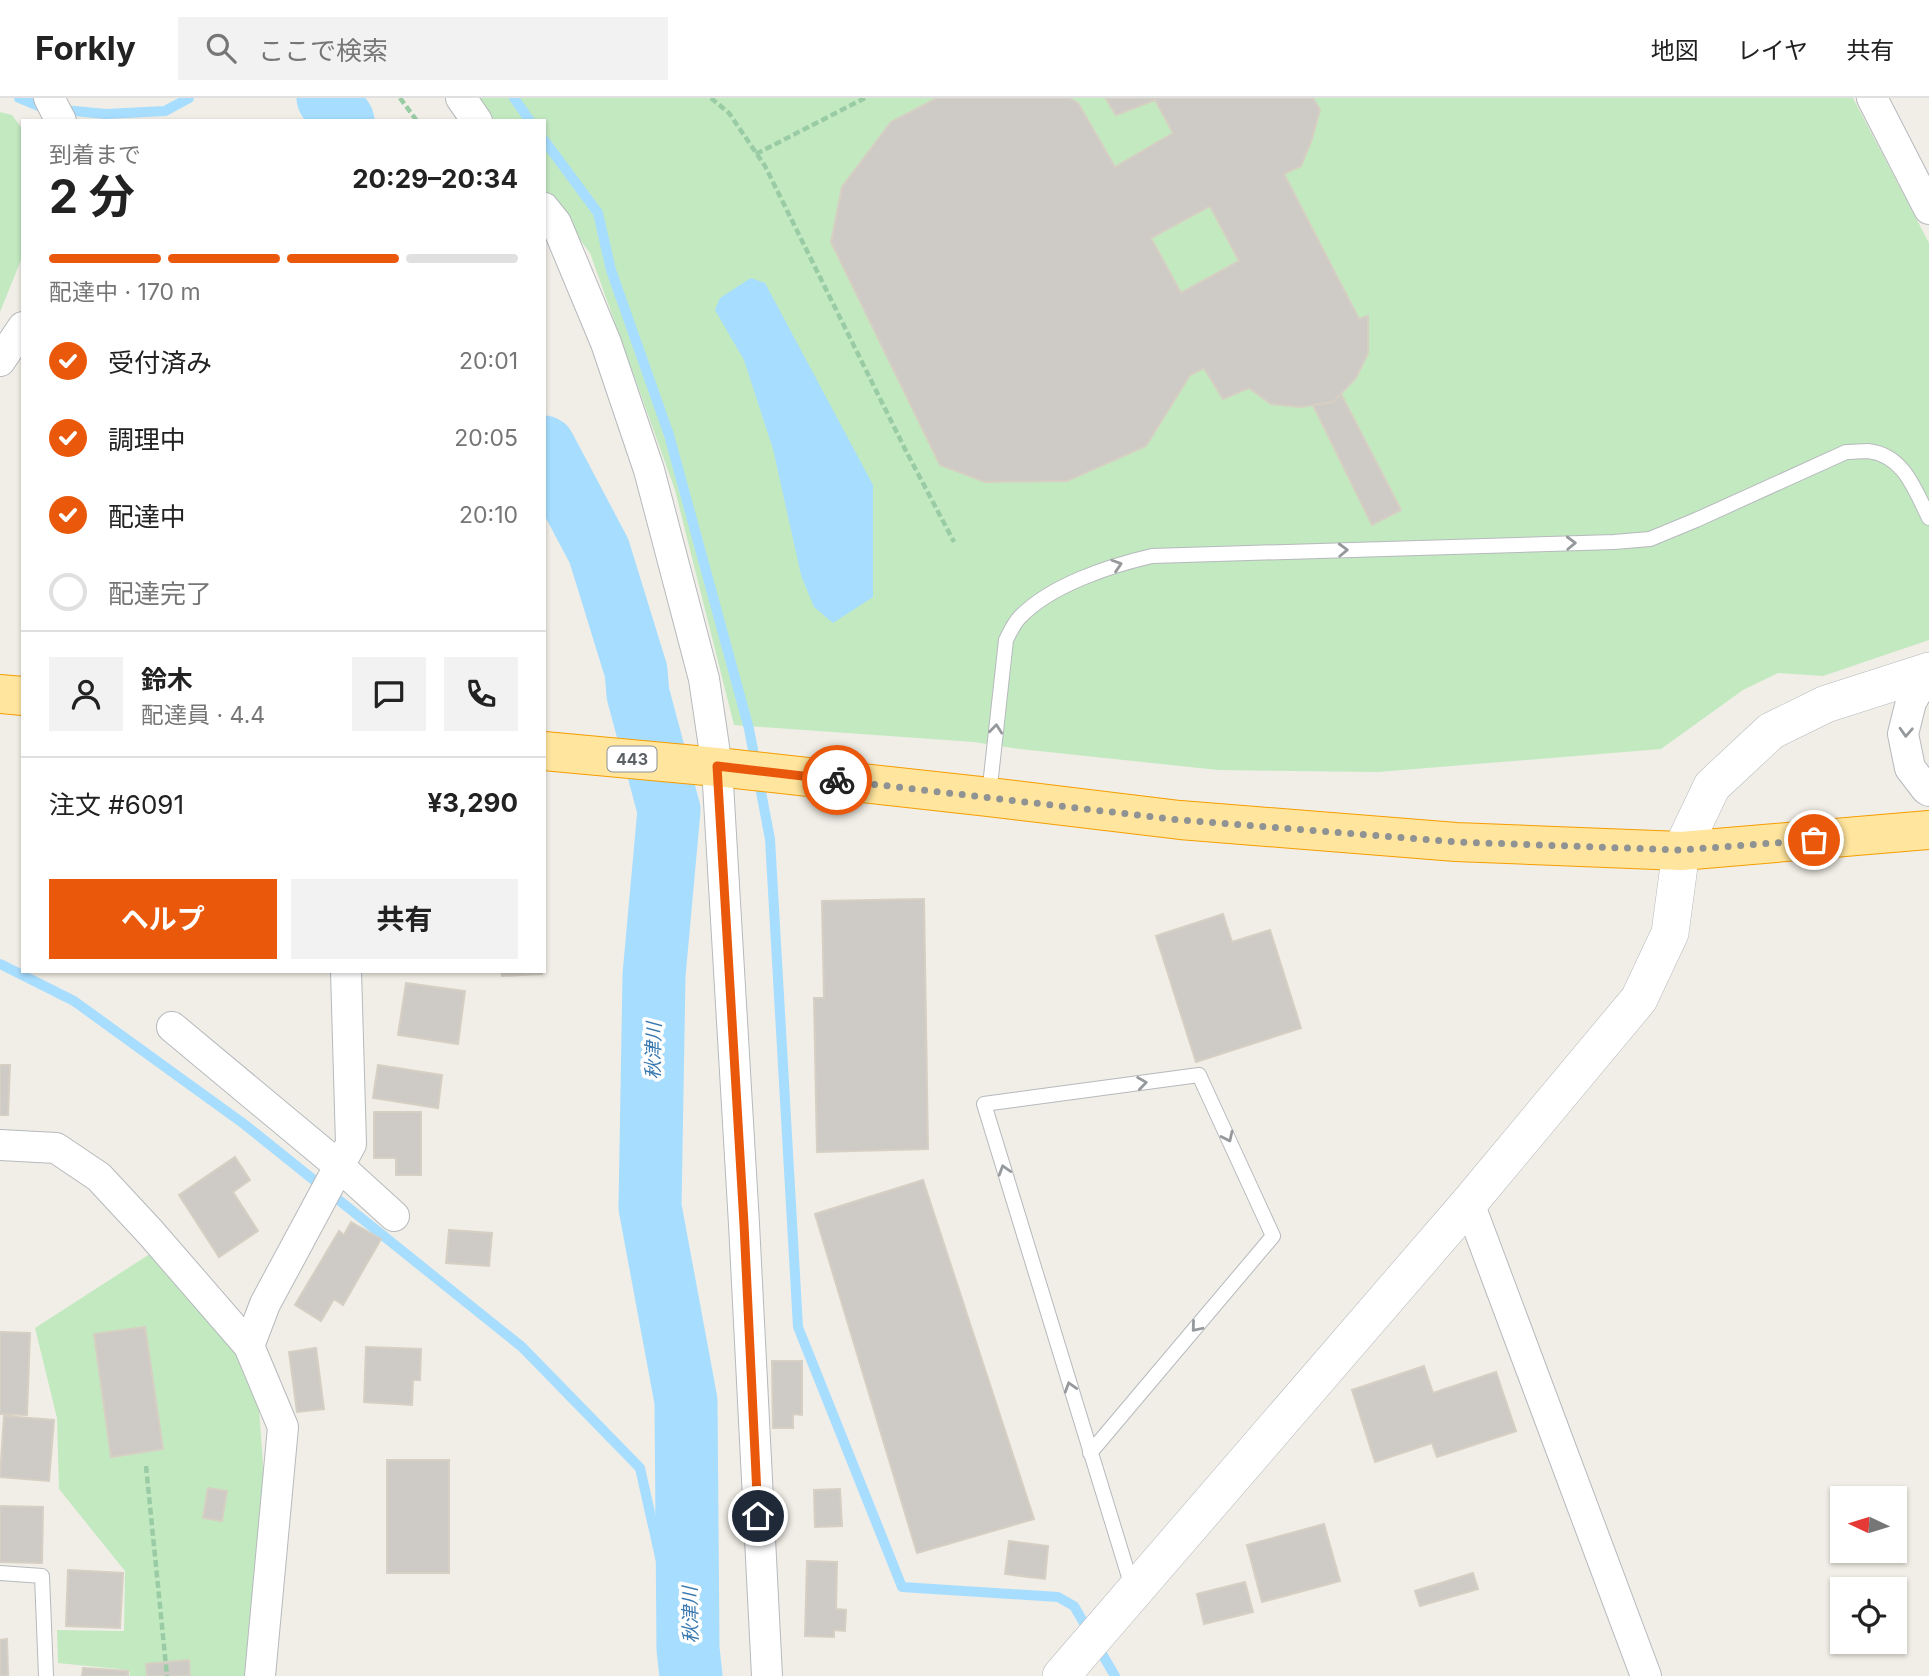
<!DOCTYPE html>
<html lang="ja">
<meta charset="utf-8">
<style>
:root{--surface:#fff;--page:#f2f2f2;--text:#222;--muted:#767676;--line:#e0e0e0;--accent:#ea580c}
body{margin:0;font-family:Inter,"Noto Sans JP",sans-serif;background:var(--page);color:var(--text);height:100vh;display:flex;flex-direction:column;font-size:26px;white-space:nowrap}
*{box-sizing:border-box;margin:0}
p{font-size:23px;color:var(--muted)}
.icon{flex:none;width:38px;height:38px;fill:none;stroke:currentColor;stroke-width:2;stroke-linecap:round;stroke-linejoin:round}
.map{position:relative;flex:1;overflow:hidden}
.side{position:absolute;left:21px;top:21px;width:525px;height:854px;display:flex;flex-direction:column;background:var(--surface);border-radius:0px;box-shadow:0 2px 5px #0004}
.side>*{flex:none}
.needle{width:46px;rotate:274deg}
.controls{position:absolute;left:1830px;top:1388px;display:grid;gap:14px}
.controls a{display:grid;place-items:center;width:77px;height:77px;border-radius:0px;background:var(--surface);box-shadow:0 2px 5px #0004;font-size:35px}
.pin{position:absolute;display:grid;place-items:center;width:60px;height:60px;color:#fff;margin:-30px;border:4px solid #fff;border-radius:50%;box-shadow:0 2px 7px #0007}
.courier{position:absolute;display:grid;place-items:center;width:70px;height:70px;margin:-35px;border:5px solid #ea580c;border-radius:50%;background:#fff;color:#222;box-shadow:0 2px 9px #0007}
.overview em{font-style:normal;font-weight:700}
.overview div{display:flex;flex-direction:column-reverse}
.overview{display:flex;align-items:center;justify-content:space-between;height:119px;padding:0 28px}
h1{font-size:46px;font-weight:700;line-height:52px}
.bar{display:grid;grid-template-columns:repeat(4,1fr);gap:10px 7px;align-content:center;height:84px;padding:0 28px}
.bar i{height:9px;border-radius:5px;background:var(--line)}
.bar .current{background:var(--accent)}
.bar p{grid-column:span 4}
.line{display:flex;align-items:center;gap:18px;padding:0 28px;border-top:2px solid var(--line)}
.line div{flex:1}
.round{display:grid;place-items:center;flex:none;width:74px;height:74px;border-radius:0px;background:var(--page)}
ol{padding:0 28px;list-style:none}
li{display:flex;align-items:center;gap:21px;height:77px}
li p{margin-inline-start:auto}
li .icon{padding:7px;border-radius:50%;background:var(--accent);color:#fff;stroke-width:4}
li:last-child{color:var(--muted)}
li i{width:38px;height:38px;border:4px solid var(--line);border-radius:50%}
.action{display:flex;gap:14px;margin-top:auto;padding:14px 28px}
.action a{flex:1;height:80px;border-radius:0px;background:var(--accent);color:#fff;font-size:28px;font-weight:700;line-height:80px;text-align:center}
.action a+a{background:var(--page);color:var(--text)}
header{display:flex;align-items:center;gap:42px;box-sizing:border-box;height:98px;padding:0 35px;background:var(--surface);border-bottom:2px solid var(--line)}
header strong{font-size:33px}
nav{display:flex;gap:38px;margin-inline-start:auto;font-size:24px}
.search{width:490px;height:63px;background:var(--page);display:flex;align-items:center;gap:18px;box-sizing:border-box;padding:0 24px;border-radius:0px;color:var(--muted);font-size:26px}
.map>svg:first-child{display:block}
</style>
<header>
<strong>Forkly</strong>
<div class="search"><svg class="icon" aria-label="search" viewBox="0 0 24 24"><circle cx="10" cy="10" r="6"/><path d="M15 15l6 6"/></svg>ここで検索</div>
<nav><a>地図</a><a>レイヤ</a><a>共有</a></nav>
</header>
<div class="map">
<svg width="1929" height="1578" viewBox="0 0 1929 1578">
<rect width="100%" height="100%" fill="#f0eee6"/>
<path fill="#c3e9c1" d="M474,0h1379l76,145v397l-106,36 -45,-3 -35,17 -82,59 -283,23 -160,-2 -198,-21 -46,-7 -240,-17 -59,-235 -85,-237 -46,-61v-71h-53z
M0,14l12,3 11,15v125l-23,57z
M156,1152l69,81 33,64 9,124 -13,157h-124l-1,-6 -71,-7 -1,-33 67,1 1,-60 -66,-82 -2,-71 -22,-90z"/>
<path fill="#a7ddff" d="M751,180l14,5 108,202v112l-40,26 -19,-16 -13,-32 -28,-126 -29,-89 -29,-50 5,-12z"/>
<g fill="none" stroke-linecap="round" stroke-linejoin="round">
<path stroke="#a7ddff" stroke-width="10" d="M19,0l24,10 63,6 59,-3 24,-13
M514,0l16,23
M544,42l54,73 13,57 58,165 80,294 21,110 28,488 104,260 156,10 16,9 41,70
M0,866l74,37 170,123 278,223 118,121 22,98 26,83"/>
<path stroke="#a7ddff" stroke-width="63" d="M328,0l15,23
M544,349l55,104 37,120 2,23 31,116 -15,165 -4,232 36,194 2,248 3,27"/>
</g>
<path fill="#cecac5" stroke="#d6cfc3" stroke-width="2" fill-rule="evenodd" d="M937,0h132l9,5 37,64 58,-34 -18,-33 -39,15 -10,-16 2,-1h205l7,12 -8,29 -11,27 -17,8 75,145 9,-3v37l-12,25 -23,24 -32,5 -30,-3 -22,-16 -26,11 -19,-31 -14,7 -44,71 -79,35 -82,1 -45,-17 -109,-223 11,-55 49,-65zM1210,108l29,55 -58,32 -30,-55z
M1341,296l60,116 -29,15 -59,-120 20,-3z
M924,801l4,250 -111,3 -3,-154h10l-2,-97z
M1223,816l9,28 38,-12 31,98 -105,34 -40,-126z
M501,873h41v3l-40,2z
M406,885l59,8 -7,53 -60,-9z
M0,967h10l-2,50h-8z
M378,967l64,10 -4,33 -65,-10z
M374,1014h47v63h-25v-17h-22z
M235,1059l15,23 -17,12 25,39 -39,26 -40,-62z
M923,1082l111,339 -117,34 -102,-339z
M351,1124l30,17 -38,66 -9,-6 -13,22 -26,-16 44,-74 5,4z
M449,1132l43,3 -3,33 -43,-3z
M145,1229l18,122 -52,8 -17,-123z
M0,1234l30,1 -3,82 -27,-1z
M366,1249l55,2 -1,31h-7l-1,25 -48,-3z
M316,1250l8,61 -27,3 -8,-60z
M772,1263h30v54l-9,-1v14h-20z
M1424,1268l9,27 63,-21 20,59 -79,26 -5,-14 -57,19 -23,-72z
M4,1318l50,4 -5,61 -49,-4z
M387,1362h62v113h-62z
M208,1390l19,3 -5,30 -19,-3z
M840,1391l2,37 -27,1 -1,-37z
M0,1408l43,1 -1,56 -42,-1z
M1324,1426l16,57 -78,21 -15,-57z
M1009,1443l39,5 -3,33 -40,-5z
M807,1463l30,1 -1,47 10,1 -1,21 -11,-1v7l-29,-1z
M68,1472l55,3 -3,55 -54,-2z
M1473,1475l5,16 -58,17 -5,-15z
M1245,1484l8,30 -49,12 -7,-30z
M7,1541l1,37h-8v-36z
M189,1562l1,16h-43l-1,-12z
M83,1570l45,3v5h-46z"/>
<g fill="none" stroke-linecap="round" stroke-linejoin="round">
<g stroke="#b6b9bd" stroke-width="16">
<path id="service" d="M989,697l17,-155c4,-8 8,-17 14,-23 31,-32 89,-51 132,-61l462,-14 36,-3 46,-19 150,-68c7,0 15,-1 22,-1 36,4 47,39 61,67
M1090,1355l183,-217 -74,-161 -215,29 149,486
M0,1475l42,3 4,100"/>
</g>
<g stroke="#b6b9bd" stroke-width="32">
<path id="minor" d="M49,0l12,23
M461,0l16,23
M1872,0l57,111
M544,110l12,15 50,120 43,127 55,209 13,88 27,457 23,452
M0,263l23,-34
M1929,573l-18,31 -8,32 7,34 16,21 3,2
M172,929l167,139 55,50
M0,1047l56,3 43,29 52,56 98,113 34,81 -23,249
M1469,1105l177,473
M249,1248l16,-42 86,-160 -5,-173"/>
</g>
<g stroke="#b6b9bd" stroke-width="38">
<path id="tertiary" d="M1061,1578l408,-473 170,-204 31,-66 11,-82 31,-65 59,-55 55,-27 103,-33"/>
</g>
<g stroke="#f69d00" stroke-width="40">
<path id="trunk" d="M0,596l23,2
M544,653l173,16 272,30 191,23 276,22 225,9 248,-21"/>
</g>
<path stroke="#99cba5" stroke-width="4.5" stroke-dasharray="7 3.5" stroke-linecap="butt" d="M400,0l17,23
M711,0l18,15 36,53 141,285 48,91
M756,56l109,-56
M146,1368l21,210"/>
<use href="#service" stroke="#fff" stroke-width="14"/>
<use href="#minor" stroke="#fff" stroke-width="30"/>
<use href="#tertiary" stroke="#fff" stroke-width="37"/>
<use href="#trunk" stroke="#ffe59d" stroke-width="38"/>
</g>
<defs><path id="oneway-chevron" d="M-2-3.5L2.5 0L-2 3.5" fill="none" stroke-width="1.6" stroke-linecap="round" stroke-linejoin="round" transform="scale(1.75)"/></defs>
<g stroke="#96999c">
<use href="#oneway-chevron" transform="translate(1571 445) rotate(-2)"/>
<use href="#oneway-chevron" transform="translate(1343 452) rotate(-2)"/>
<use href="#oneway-chevron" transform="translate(1117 467) rotate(-18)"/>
<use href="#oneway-chevron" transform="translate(996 631) rotate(-84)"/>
<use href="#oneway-chevron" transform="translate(1906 634) rotate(93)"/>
<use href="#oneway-chevron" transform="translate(1142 985) rotate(-8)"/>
<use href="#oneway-chevron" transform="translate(1228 1039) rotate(65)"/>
<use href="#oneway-chevron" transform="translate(1004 1072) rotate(-107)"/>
<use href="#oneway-chevron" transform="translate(1196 1229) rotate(130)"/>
<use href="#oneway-chevron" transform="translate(1070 1289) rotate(-107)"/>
</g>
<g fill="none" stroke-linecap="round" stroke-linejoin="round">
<path stroke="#909393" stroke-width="7" stroke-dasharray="0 12.6" d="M837,682l343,40 276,22 225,8 133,-10"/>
<path stroke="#ea580c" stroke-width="9" d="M758,1418l-14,-292 -27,-458 120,14"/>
</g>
<g text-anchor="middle" stroke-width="7" stroke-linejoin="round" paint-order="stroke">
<rect fill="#fff" stroke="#8e9195" stroke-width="2" x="607.5" y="648.5" width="49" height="25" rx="5"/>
<g font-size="16" font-weight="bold" fill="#5d6267">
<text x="632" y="667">443</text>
</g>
<g font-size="19" font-style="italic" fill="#3979b0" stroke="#fff">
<text transform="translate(653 953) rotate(-89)" y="7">秋津川</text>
<text transform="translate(690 1517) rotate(-91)" y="7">秋津川</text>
</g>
</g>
</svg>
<div class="controls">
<a><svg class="needle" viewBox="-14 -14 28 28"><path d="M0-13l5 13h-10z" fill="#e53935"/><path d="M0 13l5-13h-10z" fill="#767676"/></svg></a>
<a><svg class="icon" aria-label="locate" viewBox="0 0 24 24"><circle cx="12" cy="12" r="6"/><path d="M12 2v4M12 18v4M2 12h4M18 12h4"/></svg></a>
</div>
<div class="pin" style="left:1814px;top:742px;background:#ea580c"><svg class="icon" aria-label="bag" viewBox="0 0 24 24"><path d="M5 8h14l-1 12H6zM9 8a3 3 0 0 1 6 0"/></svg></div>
<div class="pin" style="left:758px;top:1418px;background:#1f2937"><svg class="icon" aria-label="home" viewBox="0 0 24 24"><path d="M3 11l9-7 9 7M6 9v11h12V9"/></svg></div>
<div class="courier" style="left:837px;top:682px"><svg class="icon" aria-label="bike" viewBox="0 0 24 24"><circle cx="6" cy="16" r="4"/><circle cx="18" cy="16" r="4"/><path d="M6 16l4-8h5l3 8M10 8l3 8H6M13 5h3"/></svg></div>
<section class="side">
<div class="overview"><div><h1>2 分</h1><p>到着まで</p></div><em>20:29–20:34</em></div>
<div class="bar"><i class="current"></i><i class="current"></i><i class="current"></i><i></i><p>配達中 · 170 m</p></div>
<ol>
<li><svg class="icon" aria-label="check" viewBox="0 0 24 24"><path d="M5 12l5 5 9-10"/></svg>受付済み<p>20:01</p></li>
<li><svg class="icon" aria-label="check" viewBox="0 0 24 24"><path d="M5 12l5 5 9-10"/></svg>調理中<p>20:05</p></li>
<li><svg class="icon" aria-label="check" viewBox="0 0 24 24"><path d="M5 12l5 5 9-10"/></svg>配達中<p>20:10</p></li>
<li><i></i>配達完了</li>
</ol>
<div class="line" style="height:126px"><a class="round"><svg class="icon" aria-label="person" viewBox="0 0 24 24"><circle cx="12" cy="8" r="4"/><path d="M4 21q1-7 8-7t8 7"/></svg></a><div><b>鈴木</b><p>配達員 · 4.4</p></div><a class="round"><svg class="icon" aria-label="chat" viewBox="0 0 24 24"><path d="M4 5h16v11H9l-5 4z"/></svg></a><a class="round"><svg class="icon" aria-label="phone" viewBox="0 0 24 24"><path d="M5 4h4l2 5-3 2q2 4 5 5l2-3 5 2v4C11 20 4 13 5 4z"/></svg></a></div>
<div class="line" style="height:91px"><div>注文 #6091</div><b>¥3,290</b></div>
<div class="action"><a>ヘルプ</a><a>共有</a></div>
</section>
</div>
